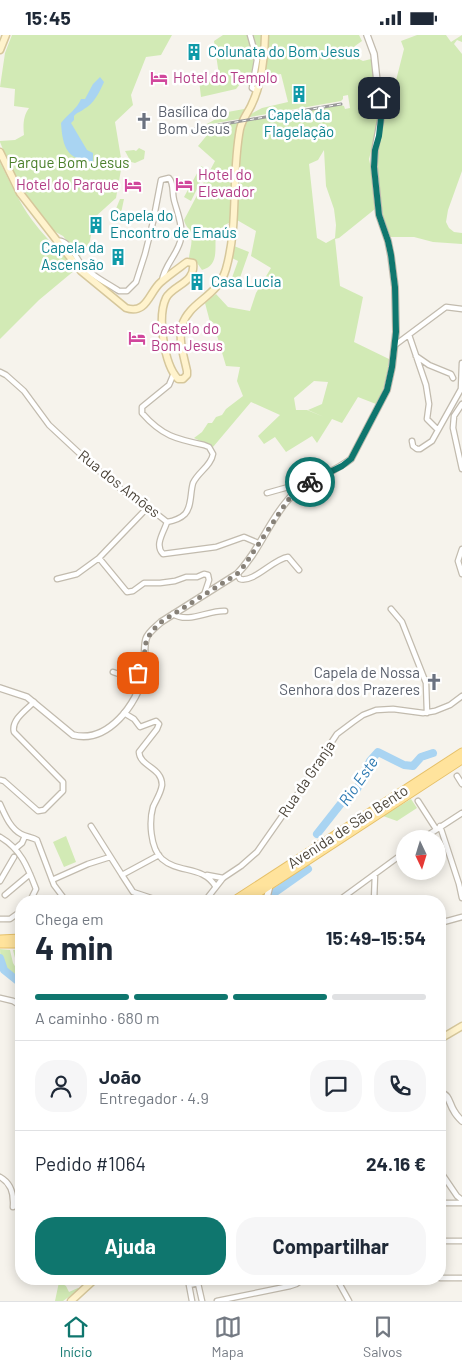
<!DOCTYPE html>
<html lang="pt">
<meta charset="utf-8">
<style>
:root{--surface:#fff;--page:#f6f6f7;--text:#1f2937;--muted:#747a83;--line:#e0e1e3;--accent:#0f766e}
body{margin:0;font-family:Barlow,sans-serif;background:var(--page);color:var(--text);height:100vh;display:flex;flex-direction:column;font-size:19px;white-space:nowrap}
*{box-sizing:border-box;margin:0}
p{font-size:16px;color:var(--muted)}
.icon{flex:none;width:28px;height:28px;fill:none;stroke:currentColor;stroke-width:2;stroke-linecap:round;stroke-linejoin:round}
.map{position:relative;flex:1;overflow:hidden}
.panel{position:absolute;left:15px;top:860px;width:431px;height:390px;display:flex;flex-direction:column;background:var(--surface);border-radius:20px;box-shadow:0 2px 12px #0003}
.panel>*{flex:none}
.needle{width:32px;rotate:176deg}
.controls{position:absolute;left:396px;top:795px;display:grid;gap:10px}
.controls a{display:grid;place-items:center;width:50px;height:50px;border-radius:50%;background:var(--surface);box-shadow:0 2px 12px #0003;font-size:25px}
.pin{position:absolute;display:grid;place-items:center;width:42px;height:42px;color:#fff;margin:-21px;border-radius:10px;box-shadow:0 2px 8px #0006}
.courier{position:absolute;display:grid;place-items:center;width:50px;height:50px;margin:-25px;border:4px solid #0f766e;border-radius:50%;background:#fff;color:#222;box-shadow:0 1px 6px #0007}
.head em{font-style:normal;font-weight:700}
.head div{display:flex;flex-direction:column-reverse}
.head{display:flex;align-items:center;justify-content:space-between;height:85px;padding:0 20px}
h1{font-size:32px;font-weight:700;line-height:38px}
.bar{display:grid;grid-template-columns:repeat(4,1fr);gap:8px 5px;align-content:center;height:60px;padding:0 20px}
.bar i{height:6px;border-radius:4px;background:var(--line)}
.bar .current{background:var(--accent)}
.bar p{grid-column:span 4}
.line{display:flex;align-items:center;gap:12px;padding:0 20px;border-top:1px solid var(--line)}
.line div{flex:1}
.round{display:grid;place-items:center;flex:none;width:52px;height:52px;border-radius:20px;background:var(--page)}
.cta{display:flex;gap:10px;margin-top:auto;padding:10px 20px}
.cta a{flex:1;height:58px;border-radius:20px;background:var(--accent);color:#fff;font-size:20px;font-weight:700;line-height:58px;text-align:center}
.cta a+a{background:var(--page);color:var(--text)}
.status{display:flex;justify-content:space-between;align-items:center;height:35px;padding:0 25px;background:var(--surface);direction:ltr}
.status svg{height:14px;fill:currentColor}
.menu{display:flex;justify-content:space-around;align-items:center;height:70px;border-top:1px solid var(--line);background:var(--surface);font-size:14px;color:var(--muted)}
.menu a{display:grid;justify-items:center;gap:2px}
.menu .current{color:var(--accent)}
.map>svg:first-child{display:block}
</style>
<div class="status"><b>15:45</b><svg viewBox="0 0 49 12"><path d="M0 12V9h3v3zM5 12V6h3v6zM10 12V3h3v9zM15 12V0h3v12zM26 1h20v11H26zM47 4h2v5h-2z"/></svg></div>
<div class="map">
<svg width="462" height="1266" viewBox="0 0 462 1266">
<rect width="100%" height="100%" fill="#f6f3ec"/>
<path fill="#d2eab5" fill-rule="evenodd" d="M12,0h160l-11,20 -15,2 -15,38 2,10 -18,17 7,42 -6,34 -22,20 -4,23 -10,16 -17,-21 -11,-6 -28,-37 -11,-19 -13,-32v-1l15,-1 9,-5c-1,-9 -1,-19 5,-27l-15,-2 1,-17 -15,-2 5,-34z
M223,0h136l3,6 -7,5 -1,3 3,9 6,3 8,-2 7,42v23l-9,35 5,24 1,26 -36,29 -4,1 5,47 23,11 -9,45 35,17c-2,16 -4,31 -13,45l-18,-7 -16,26 -10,-4 -15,24 -5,-7 -26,16 -11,-15 -11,7 -6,-8 22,-21 -29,-13 -38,45 -19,-9 8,-6 6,-9h4l4,-6 6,-2 4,-6 17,-13 -6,-15 3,-14 -14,-1 -13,-44h-3l-5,-19 11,-9 12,13 22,4 6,-18 15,-25 -20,-12 5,-25 -19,-11c-13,3 -11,7 -21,13 -2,15 4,32 -14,37l-7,-10 -6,-1c0,-8 4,-15 2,-24 -1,-6 -6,-9 -7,-15l31,-59 -17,-15 10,-12 -3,-6 136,-23 3,1 1,3 5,-1 -2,-13 -5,1v3l-2,2 -136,24 11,-6 1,-5 27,-5 5,6 13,-7 26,-6 -7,-28 -12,2 -9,13c-7,-1 -13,-5 -20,-5l-4,5 -35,8 -2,-17 20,-5 -5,-34zM324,115l2,36 8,23 2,16 -1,13 -9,5 -9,-5 -8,-74 9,-4zM314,346l14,1 -6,22 -14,6 16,7 -17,-7h-11l-2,-12z
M417,0h29l5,7 11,-7v7l-5,-2 -3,4 8,10v117l-14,39 -2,12 3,6 5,4 8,1v11l-29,-2 -19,-5h-26l-8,-25 -1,-26 -4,-25 8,-39 -1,-14h7l15,-59 -3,-8z
M139,113l6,3 -1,8 -9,4 -4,-1 -6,-11 9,-1 2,1z
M0,127c10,20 19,40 32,58 13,18 30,32 43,50l-36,30 -39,39z
M201,131l6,3 -16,32 -7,-4z
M120,164h4l-4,19 -5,1 -2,-3z
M234,211l15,6 -13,37 -7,-3 9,-25 -6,-3z
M411,764l6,9 -20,13 -14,-5z
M66,801l10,26 -12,5 -11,-25z
M0,914l10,1 3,13 8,13v18l-4,-11 -13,-9 -3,-4z
M21,914l-1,16 1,1 -1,4 -3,-4 -4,-16z
M59,1247l7,4 3,6 9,-4 2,1 -17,12h-8z"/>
<path fill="#a9d4f2" d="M100,42l4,5c-4,9 -10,22 -20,27 -3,3 -7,3 -10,7v4l-3,3 16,27 6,3v9c-6,-1 -11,-2 -16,-4 -14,-5 -15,-23 -16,-35 7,-9 16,-14 20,-24h4l8,-15z"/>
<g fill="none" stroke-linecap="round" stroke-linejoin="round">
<path stroke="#a9d4f2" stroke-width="8" d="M317,799l26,-33 14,-12 13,-28 8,-9 26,13 9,1 8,-9 12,-4
M274,858l34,-24
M0,923l4,12 15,12 2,5"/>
<g stroke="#c2bbae" stroke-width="7">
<path id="minor" d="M250,0l7,25 -5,28 4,2
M57,206c11,-2 18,15 24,23 9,11 26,19 38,27h8l9,-9 9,-28 8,-32 8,-42 8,-2c5,5 3,15 5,22 3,12 9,25 7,38 -2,15 -17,27 -19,43
M409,300l17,50 3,19 -2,15 11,11
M395,310l51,-38 16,2
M416,321l13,9 22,9 2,4
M0,337l6,3 18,16 25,34 43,40 29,24 27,18 19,15
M462,369l-8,12 -1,12 9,41
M412,406l1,5 4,3h3l12,-8 29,-52 1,-26
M267,458l25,-7h12
M167,487c6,-1 13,-3 18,-8 7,-8 5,-21 8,-31 5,-11 18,-17 20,-29l-4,-7 -5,-2c-28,-6 -42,-9 -62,-32v-6l27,-22 5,-12
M167,487c-3,10 -13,23 -4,32l53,-7 28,-10 14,6
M462,514l-4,12 4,13
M99,523l28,34 6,-1 11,-8h16l15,-2 11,-4h11l7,-3 4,1 1,5 -5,15
M237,539l3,5c14,4 33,-20 48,-22l11,13
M57,544l20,-5 22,-16 49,-51
M391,574l11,13 24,61 1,30
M173,579c16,10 35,-4 52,-3
M113,637l14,5 7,-3 10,-1
M124,678l10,6 6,8 16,-6 3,3 -2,5 -18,23c1,15 23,15 23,33 -1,8 -6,15 -9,22 -4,14 -3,41 9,52 17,15 41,6 54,28
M457,741l5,8
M0,745l4,1 34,30 6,-1 19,-19v-9l-49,-50c-3,-12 12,-22 20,-30
M418,766l18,28
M0,769c5,11 10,24 21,30 5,3 11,3 16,6l17,45 12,16
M91,791l31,49 37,-20
M440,791l19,58 3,14
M0,802c21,12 28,31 36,52l-6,12
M422,804l40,-26
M16,813l6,-5 3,-7
M122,840l11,17 24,8
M207,840l16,3
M52,845l36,-16 22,-7
M0,846l14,-24
M5,860l25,-21
M205,866l18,-23 18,-12 16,-14 63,-90 11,-19 6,-9 16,-12 10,-7 13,-5 17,-1 30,4 12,-2 15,-6 12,-9
M338,866l67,-49
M374,866l1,-27
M0,884h10l11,-8
M440,888l22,-6
M0,963l13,3 8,5
M440,1136l17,25 5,4
M0,1142c11,6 14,18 13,30
M440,1168h22
M440,1206h22
M440,1243h22
M197,1244l5,22
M334,1244l5,4 10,18
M192,1266l-3,-16 9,-2
M217,1266l73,-15 6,-2 8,-5"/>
</g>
<g stroke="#c2bbae" stroke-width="8">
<path id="tertiary" d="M0,653l27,9 46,38c35,9 64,-31 71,-61 2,-11 -1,-24 2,-35 2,-7 10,-12 15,-17l76,-48c21,-21 31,-51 50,-73 17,-21 44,-26 64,-42l36,-69 5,-23 4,-35 -1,-45 -4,-31 -3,-15 -9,-26 -5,-49 1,-16 6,-32 -7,-64 -7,-19
M266,866l4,-16
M440,1057c10,3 9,12 14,19 2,4 5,7 8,10"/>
</g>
<g stroke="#d6c79b" stroke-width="9">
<path id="secondary" d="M0,15l6,-15
M0,117l20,41 45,58 16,20 45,37c21,7 23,-16 35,-26 8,-7 18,-14 26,-20l6,1c3,20 -20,22 -27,35 -9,19 -2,66 12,81h5l4,-4v-4c-3,-14 -9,-32 -5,-46 8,-24 36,-28 44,-56 13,-46 5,-93 14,-140 2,-9 7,-15 11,-23 10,-20 14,-49 14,-71
M440,1004l22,-13
M71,1266l24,-22"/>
</g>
<g stroke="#e6c16a" stroke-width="9">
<path id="primary" d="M233,866l229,-149
M246,866l216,-141
M0,904l21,-1
M0,909h21"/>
</g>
<use href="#minor" stroke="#fff" stroke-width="4.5"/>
<use href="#tertiary" stroke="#fff" stroke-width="5.5"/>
<use href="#secondary" stroke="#fff3cd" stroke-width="6"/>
<use href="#primary" stroke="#ffe39c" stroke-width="7"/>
<g stroke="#9a9a9a" stroke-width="3">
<path id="rail" d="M195,94l146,-25"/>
</g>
<use href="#rail" stroke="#fff" stroke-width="1" stroke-dasharray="4" stroke-linecap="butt"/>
</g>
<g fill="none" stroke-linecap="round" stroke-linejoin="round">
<path stroke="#878178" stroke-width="5" stroke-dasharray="0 9" d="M138,638h6c2,-25 -4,-32 17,-51l76,-48 7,-8 44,-66 22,-18"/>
<path stroke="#0f766e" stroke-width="6" d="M310,447l32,-16 9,-7 36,-69 5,-23 4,-35 -1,-45 -4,-32 -3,-14 -9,-26 -5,-48 1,-17 4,-14 2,-18 -2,-20"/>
</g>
<defs>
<g id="building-bare" transform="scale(1.35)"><path d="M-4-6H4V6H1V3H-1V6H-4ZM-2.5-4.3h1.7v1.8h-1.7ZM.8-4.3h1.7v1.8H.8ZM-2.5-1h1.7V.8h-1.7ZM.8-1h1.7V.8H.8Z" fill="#0f9aa8" stroke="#fff" stroke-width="2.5" paint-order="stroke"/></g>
<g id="hotel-bare" transform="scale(1.35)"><path d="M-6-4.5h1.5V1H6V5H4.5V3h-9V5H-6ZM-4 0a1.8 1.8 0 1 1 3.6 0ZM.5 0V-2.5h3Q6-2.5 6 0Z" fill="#d1479c" stroke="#fff" stroke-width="2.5" paint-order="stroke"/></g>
<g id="church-bare" transform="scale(1.35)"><path d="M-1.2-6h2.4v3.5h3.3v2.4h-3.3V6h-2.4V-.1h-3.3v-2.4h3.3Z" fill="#6b7280" stroke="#fff" stroke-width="2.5" paint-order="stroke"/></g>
</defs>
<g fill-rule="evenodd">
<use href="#building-bare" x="194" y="17"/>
<use href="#hotel-bare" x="159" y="43"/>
<use href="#building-bare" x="299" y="59"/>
<use href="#church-bare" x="144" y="86"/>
<use href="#hotel-bare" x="184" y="149"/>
<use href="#hotel-bare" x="133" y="150"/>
<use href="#building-bare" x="96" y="190"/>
<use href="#building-bare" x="118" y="222"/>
<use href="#building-bare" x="197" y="247"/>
<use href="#hotel-bare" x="137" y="303"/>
<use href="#church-bare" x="434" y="647"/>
</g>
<g text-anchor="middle" stroke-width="5" stroke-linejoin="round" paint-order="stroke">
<g font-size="15" fill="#0d838f" stroke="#fff" text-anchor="start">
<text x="208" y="22">Colunata do Bom Jesus</text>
<text x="299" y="85" text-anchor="middle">Capela da<tspan x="299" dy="17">Flagelação</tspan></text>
<text x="110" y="186">Capela do<tspan x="110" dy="17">Encontro de Emaús</tspan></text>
<text x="104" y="218" text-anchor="end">Capela da<tspan x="104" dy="17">Ascensão</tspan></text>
<text x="211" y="252">Casa Lucia</text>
</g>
<g font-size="15" fill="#b23c85" stroke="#fff" text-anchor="start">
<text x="173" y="48">Hotel do Templo</text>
<text x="198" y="145">Hotel do<tspan x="198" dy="17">Elevador</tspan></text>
<text x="119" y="155" text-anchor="end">Hotel do Parque</text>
<text x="151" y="299">Castelo do<tspan x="151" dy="17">Bom Jesus</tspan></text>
</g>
<g font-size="15" fill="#5b616d" stroke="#fff" text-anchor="start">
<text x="158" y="82">Basílica do<tspan x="158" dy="17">Bom Jesus</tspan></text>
<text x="420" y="643" text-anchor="end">Capela de Nossa<tspan x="420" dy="17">Senhora dos Prazeres</tspan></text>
</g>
<g font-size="15" fill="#4a7f2a" stroke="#fff">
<text x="69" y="133">Parque Bom Jesus</text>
</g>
<g font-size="15" fill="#4b4439" stroke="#fff">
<text transform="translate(119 449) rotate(38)" y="5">Rua dos Amões</text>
<text transform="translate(307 744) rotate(-56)" y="5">Rua da Granja</text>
<text transform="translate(348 792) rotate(-33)" y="5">Avenida de São Bento</text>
</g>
<g font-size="16" font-style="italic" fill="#2e7ab2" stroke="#fff">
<text transform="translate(358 746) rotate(-55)" y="6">Rio Este</text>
</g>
</g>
</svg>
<div class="controls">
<a><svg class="needle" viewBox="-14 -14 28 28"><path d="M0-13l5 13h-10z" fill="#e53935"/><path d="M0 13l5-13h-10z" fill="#747a83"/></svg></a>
</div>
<div class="pin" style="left:138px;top:638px;background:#ea580c"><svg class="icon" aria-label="bag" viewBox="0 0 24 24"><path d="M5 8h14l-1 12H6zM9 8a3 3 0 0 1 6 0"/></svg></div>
<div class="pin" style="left:379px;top:63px;background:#1f2937"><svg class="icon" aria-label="home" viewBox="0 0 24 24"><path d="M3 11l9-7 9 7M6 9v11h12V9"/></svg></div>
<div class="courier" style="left:310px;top:447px"><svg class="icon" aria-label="bike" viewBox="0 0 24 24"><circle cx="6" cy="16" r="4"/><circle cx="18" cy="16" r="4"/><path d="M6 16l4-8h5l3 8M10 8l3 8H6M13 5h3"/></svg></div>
<section class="panel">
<div class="head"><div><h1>4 min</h1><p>Chega em</p></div><em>15:49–15:54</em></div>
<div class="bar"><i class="current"></i><i class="current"></i><i class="current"></i><i></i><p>A caminho · 680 m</p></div>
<div class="line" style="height:90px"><a class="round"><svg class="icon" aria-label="person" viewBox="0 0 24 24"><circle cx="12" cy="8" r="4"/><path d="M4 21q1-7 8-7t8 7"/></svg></a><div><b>João</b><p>Entregador · 4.9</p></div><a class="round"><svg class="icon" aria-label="chat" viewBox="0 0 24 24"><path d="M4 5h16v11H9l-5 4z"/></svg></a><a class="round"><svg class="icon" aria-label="phone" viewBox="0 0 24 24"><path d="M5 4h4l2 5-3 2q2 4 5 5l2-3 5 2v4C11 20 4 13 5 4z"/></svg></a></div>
<div class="line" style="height:65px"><div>Pedido #1064</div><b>24.16 €</b></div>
<div class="cta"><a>Ajuda</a><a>Compartilhar</a></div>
</section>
</div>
<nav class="menu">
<a class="current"><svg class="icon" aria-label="home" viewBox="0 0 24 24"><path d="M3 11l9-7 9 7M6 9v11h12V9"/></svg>Início</a>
<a><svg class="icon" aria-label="map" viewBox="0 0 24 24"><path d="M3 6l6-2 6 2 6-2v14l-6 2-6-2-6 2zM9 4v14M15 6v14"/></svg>Mapa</a>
<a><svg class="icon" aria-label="saved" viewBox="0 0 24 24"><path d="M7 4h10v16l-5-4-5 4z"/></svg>Salvos</a>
</nav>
